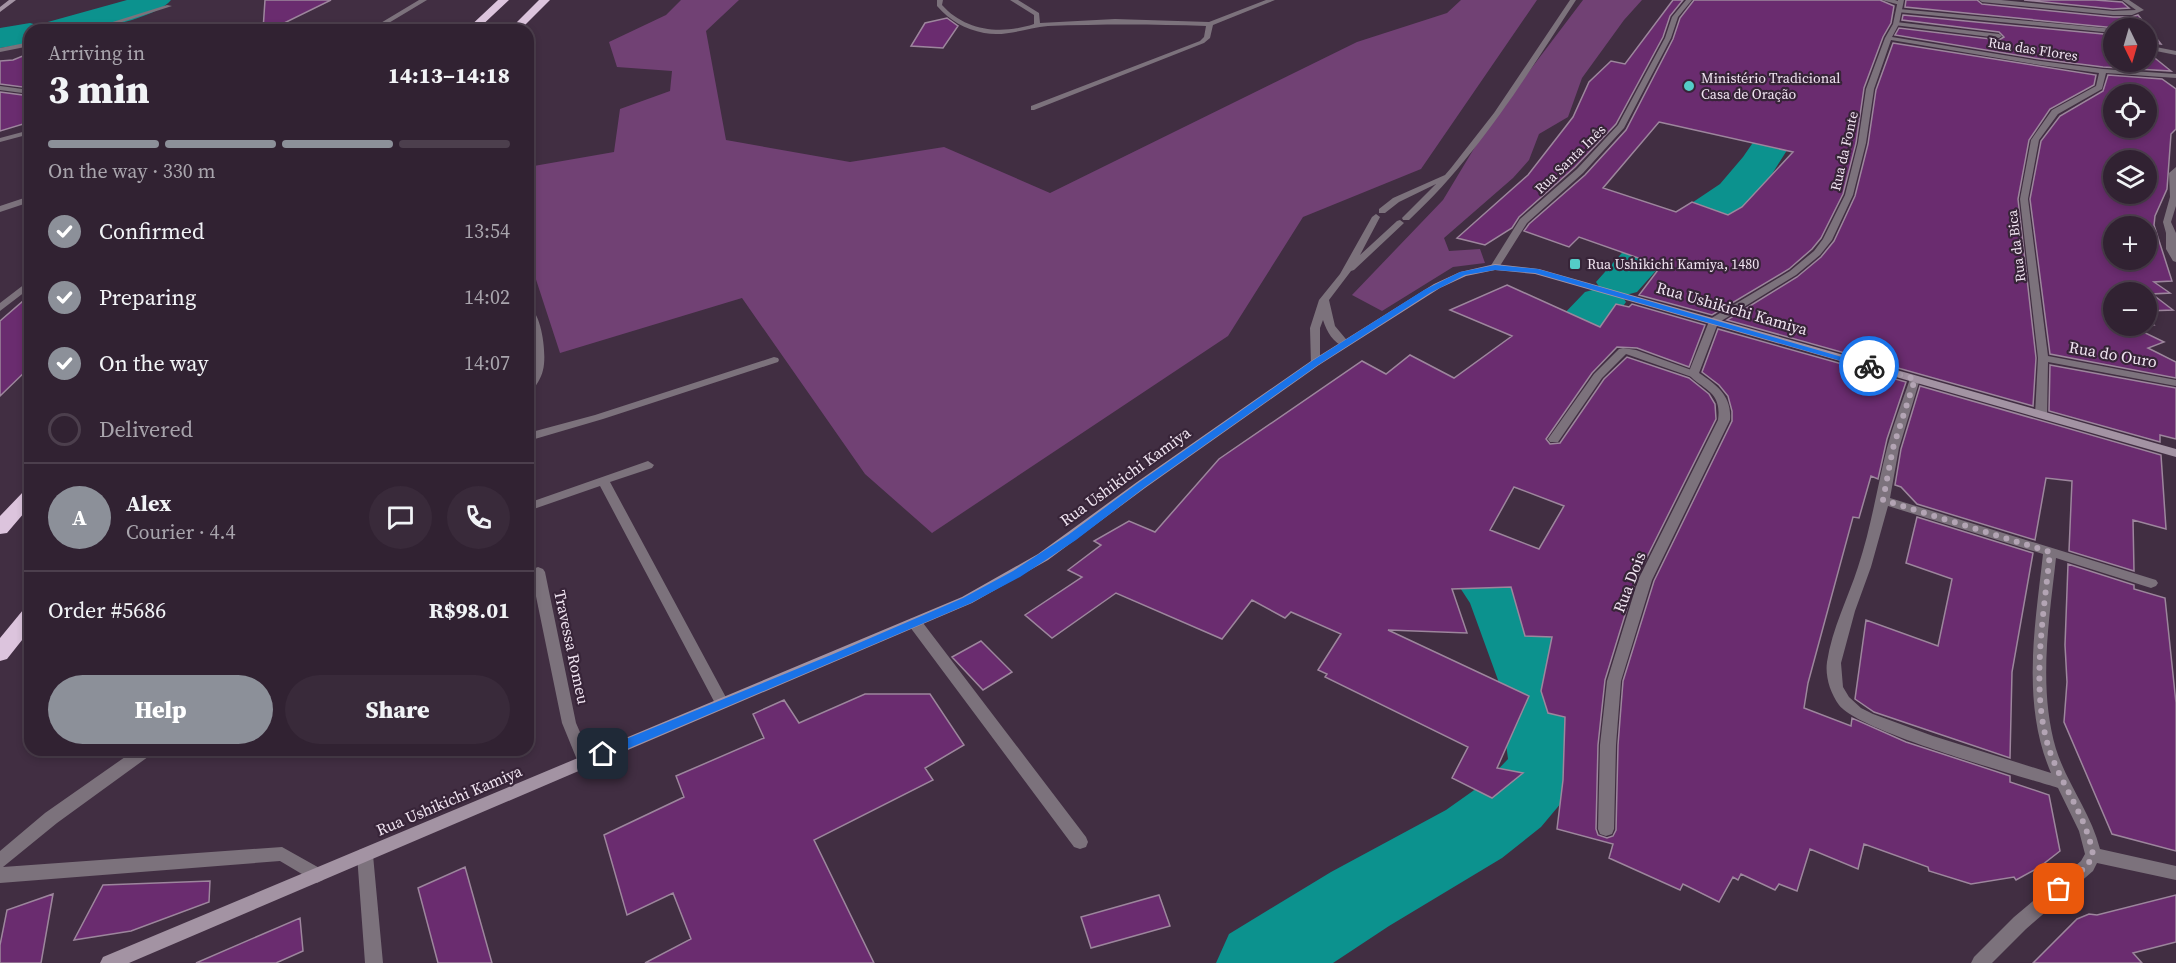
<!DOCTYPE html>
<meta charset="utf-8">
<style>
:root{--surface:#312232;--page:#392a3a;--text:#f1f3f6;--muted:#a8a4ac;--line:#4c3f4d;--accent:#8c9099}
body{margin:0;font-family:"Source Serif 4",serif;background:var(--page);color:var(--text);height:100vh;display:flex;flex-direction:column;font-size:22px;white-space:nowrap}
*{box-sizing:border-box;margin:0}
p{font-size:20px;color:var(--muted)}
.icon{flex:none;width:33px;height:33px;fill:none;stroke:currentColor;stroke-width:2;stroke-linecap:round;stroke-linejoin:round}
.map{position:relative;flex:1;overflow:hidden}
.panel{position:absolute;left:24px;top:24px;width:510px;height:732px;display:flex;flex-direction:column;background:var(--surface);border-radius:18px;box-shadow:0 3px 9px #0003,0 0 0 2px var(--line)}
.panel>*{flex:none}
.needle{width:39px;rotate:175deg}
.buttons{position:absolute;left:2103px;top:18px;display:grid;gap:12px}
.buttons a{display:grid;place-items:center;width:54px;height:54px;border-radius:50%;background:var(--surface);box-shadow:0 3px 9px #0003,0 0 0 2px var(--line);font-size:30px}
.pin{position:absolute;display:grid;place-items:center;width:51px;height:51px;color:#fff;margin:-26px;border-radius:12px;box-shadow:0 3px 9px #0006}
.courier{position:absolute;display:grid;place-items:center;width:60px;height:60px;margin:-30px;border:4px solid #1a73e8;border-radius:50%;background:#fff;color:#222;box-shadow:0 2px 8px #0007}
.headline em{font-style:normal;font-weight:800}
.headline div{display:flex;flex-direction:column-reverse}
.headline{display:flex;align-items:center;justify-content:space-between;height:102px;padding:0 24px}
h1{font-size:39px;font-weight:800;line-height:45px}
.bar{display:grid;grid-template-columns:repeat(4,1fr);gap:9px 6px;align-content:center;height:72px;padding:0 24px}
.bar i{height:8px;border-radius:4px;background:var(--line)}
.bar .current{background:var(--accent)}
.bar p{grid-column:span 4}
.line{display:flex;align-items:center;gap:15px;padding:0 24px;border-top:2px solid var(--line)}
.line div{flex:1}
.round{display:grid;place-items:center;flex:none;width:63px;height:63px;border-radius:32px;background:var(--page)}
ol{padding:0 24px;list-style:none}
li{display:flex;align-items:center;gap:18px;height:66px}
li p{margin-inline-start:auto}
li .icon{padding:6px;border-radius:50%;background:var(--accent);color:#fff;stroke-width:4}
li:last-child{color:var(--muted)}
li i{width:33px;height:33px;border:3px solid var(--line);border-radius:50%}
.cta{display:flex;gap:12px;margin-top:auto;padding:12px 24px}
.cta a{flex:1;height:69px;border-radius:36px;background:var(--accent);color:#fff;font-size:24px;font-weight:800;line-height:69px;text-align:center}
.cta a+a{background:var(--page);color:var(--text)}
.map>svg:first-child{display:block}
</style>
<div class="map">
<svg width="2176" height="963" viewBox="0 0 2176 963">
<rect width="100%" height="100%" fill="#412e42"/>
<path fill="#714174" d="M681,0h58l-33,31 20,109 124,22 94,-15 106,46 307,-151 90,-29 14,-13h76l-116,169 -118,48 -75,119 -296,197 -67,-59 -123,-176 -182,55 -32,-98v-88l86,-15 6,-43 50,-18 2,-20 -55,-4 -8,-25 57,-27z
M1583,0h59l-18,20 -42,58 -14,39 -29,17 -10,26 -16,18 -69,60 5,13 31,-2 5,14 -32,4 -71,44 -30,-16 91,-95 44,-73z"/>
<g fill="none" stroke-linecap="round" stroke-linejoin="round">
<path fill="#0c928e" fill-rule="evenodd" d="M127,0h44c-11,15 -65,28 -84,30 -19,2 -38,0 -57,0v13l-30,5v-20l30,-5 7,2z
M1770,60l12,4 6,7 13,57 -29,46 -22,28 -89,63 -24,27 -15,4 4,6 -7,10 -70,79 -19,5 -19,-5 -7,-11 7,-11 74,-77 15,-4 -4,-6 33,-37 91,-61 23,-27 20,-29 -11,-57 6,-7z
M1453,497l21,6 9,15 3,12 38,50 10,17 34,83 15,88 -11,22 -31,37 -39,31 -113,68 -56,37h-117l13,-29 102,-62 115,-62 41,-29 21,-22 -10,-79 -28,-77 -45,-69 -2,-16 9,-15z"/>
</g>
<path fill="#6a2c6f" stroke="#9d869d" stroke-width="1.5" fill-rule="evenodd" d="M265,0h66l-61,30h-7z
M1673,0h10l-13,16 -7,21 -47,87 -41,43 -56,50 -7,11 -27,17 -28,-7 71,-63 45,-58 16,-35 22,-21 14,3z
M1694,0h186l14,6 -3,17 -8,14 -19,51 -8,55 -13,51 -22,44 -9,11 -23,20 -77,46 -73,-20 22,-29 -82,-29 -10,10 -45,-16 5,-7 56,-49 41,-45 47,-91 7,-21zM1659,122l134,30 -51,55 -14,8 -36,-13 -16,10 -73,-24z
M1906,0h71l5,4 131,13h19l6,-2 23,29 -15,-2v-14h-30l-211,-21z
M2024,0h71l27,2 7,6 -16,1z
M1903,15l211,20v27h32v-11l25,20 -68,-4 -63,-8 -145,-24 4,-7 100,12 5,-3 -5,-5 -97,-12z
M947,18l11,8 -15,22 -32,-2 14,-23z
M1893,43l203,32 -2,10 -44,24 -21,31 -11,59 18,159 -3,48 -306,-86 70,-43 24,-20 13,-16 21,-45 13,-52 8,-54z
M30,53v35l-30,-4v-23l13,-1z
M2108,75l54,4 14,10v40l-5,5 -4,55 -12,27 -1,9 18,56 -18,1 16,11 -18,1 21,16 -27,1v-19h-32v34h32v-6l8,5 -15,5 25,12 -16,6 28,14v16l-126,-24 -20,-155 11,-58 19,-25 43,-25zM2114,94h32v34h-32zM2114,160h32v34h-32zM2114,226h32v34h-32z
M0,92l30,4v26l-30,9z
M1507,285l93,42 16,-23 13,3 3,-3 73,21 -16,42 -52,-19 -20,-1 -25,26 -46,66 4,5 10,-1 44,-64 23,-22 62,21 20,16 6,10 1,15 -80,160 -31,101 -7,65 -2,84 2,6 9,3 6,-2 3,-6 2,-85 5,-64 31,-100 78,-160v-10l-4,-15 -9,-11 -17,-13 16,-43 188,53 -19,57 -9,40 -7,-3 -12,42 -6,-1 -45,166 -4,25 47,18 1,-8 54,24 104,34v6l39,13 11,56 -22,17 -22,12 -2,-3 -43,7 -42,-13 -1,-4 -64,-23 -6,25 -48,-20 -13,42 -18,-7 -4,6 -34,-16 -3,6 -5,-3 -14,25 -36,-18 -3,6 -71,-32 4,-14 -56,-15 6,-49 2,-63 -17,-4 -7,-22 11,-54 -27,-1 -14,-49 -59,2 15,44 -79,-3 141,66 -32,72 26,5 -31,25 -40,-20 16,-31 -143,-70 2,-3 -9,-4 23,-36 -50,-22 -6,6 -33,-18 -30,39 -106,-46 -64,45 -27,-23 57,-38 -14,-7 33,-25 -7,-4 35,-20 26,11 64,-73 143,-98 24,13 24,-19 44,23 58,-42 -62,-26zM1514,487l50,19 -25,43 -49,-19z
M30,295v72l-30,29v-75z
M2050,365l126,23v51l-16,-4v7l-111,-31z
M1920,386l241,69 5,74 -33,-9 1,51 -65,-20 3,-70 -26,-3 -11,62 -118,-36 -16,-17 -6,-2 6,-36z
M1917,517l116,36 -21,119 -2,86 -136,-46 -19,-13 11,-79 72,26 14,-67 -46,-16z
M2068,564l66,21v4l31,9 11,105v148l-64,-17 -48,-112 3,-40 -2,-37z
M981,641l31,31 -29,18 -31,-33z
M865,694h65l34,51 -39,23 8,12 -119,60 60,123h-229l46,-24 -18,-46 -46,22 -23,-80 80,-38 -8,-21 88,-38 -11,-24 31,-14 15,23z
M465,867l27,96h-54l-20,-75z
M210,881l-1,21 -78,29 -57,9 29,-55z
M53,894l-12,69h-41v-18l7,-35z
M1159,895l11,31 -79,22 -10,-31z
M2176,895v47l-43,11 9,10h-109l44,-44 12,-5 8,1z
M300,918l3,33 -27,12h-80z"/>
<g fill="none" stroke-linecap="round" stroke-linejoin="round">
<path fill="#7c727c" fill-rule="evenodd" d="M937,0h6l-1,5c23,26 59,30 92,19v-9l-24,-15h8l21,13 1,10 75,-4 94,3 57,-22h9l-62,25 -3,13 -6,5 -170,67h-3v-4l169,-65 4,-4 2,-11c-53,-2 -105,-2 -158,0 -22,2 -41,11 -64,7 -19,-4 -34,-12 -47,-27z
M1570,0h6c-51,78 -98,156 -167,220h-6l-1,-2 34,-34 -37,18 -14,11h-6v-4l14,-11 52,-23 6,-7 43,-55z
M1686,0h6l-14,17 -7,21 -47,90 -41,45 -56,50 -29,46h-6l-2,-2 30,-48 57,-50 41,-44 47,-87 7,-21z
M1882,0h13l8,3 -3,2z
M1979,0h22l112,11 23,-1 -14,-10h7l15,10 -12,5h-19l-131,-13z
M167,5l5,1 -75,24h-10z
M1899,9l215,20v4l-217,-21v-2z
M1896,22l103,12 3,2 -3,2 -105,-13v-2z
M30,42v4l-30,6v-4z
M2146,45l30,6v4l-30,-6z
M1376,214l4,3 -20,38 37,-34 3,-1 4,3 -50,47 -3,1 -22,29 6,26 15,18 -5,3c-12,-4 -18,-15 -22,-27l-3,8v35l-1,2h-8l-1,-37 9,-28 21,-26 32,-57z
M1623,348l13,2 61,22 1,2 -5,3 -4,-1 -63,-22 -24,24 -44,64h-8l-2,-3 46,-65 25,-25z
M538,567l5,2 2,3 31,151 17,39 -3,5 -5,1 -5,-1 -18,-44 -31,-151 2,-3z
M915,618l5,1 166,218 2,5 -2,5 -6,2 -6,-2 -164,-220 -2,-4 2,-4z
M365,848l6,2 2,5 10,108h-18l-8,-108 2,-5z"/>
<path fill="#7c727c" fill-rule="evenodd" d="M419,0h8l-50,30h-8z
M1898,0h6l-5,24 -7,13 148,24 63,8 73,5v4l-70,-5 -4,16 -44,25 -19,26 -11,59 20,157 128,24v6l-128,-24 -1,53 -6,3 -6,-3 3,-57 -18,-159 11,-59 21,-30 44,-24 3,-13 -59,-8 -149,-25 -17,49 -8,54 -13,52 -21,45 -12,15 -24,20 -78,48 -19,50c18,12 33,23 31,47l-78,160 -31,101 -5,64 -2,84 -2,5 -6,2 -6,-2 -2,-5 2,-84 7,-64 31,-101 80,-160c4,-29 -14,-29 -30,-46l22,-55 80,-48 24,-20 9,-12 22,-44 13,-52 8,-54 19,-51 8,-14z
M0,86l30,4v4l-30,-4z
M30,130v4l-30,8v-4z
M2176,167v39l-5,16 5,11v29l-3,-1 -7,-12v-16l-3,-11 7,-25 -1,-24z
M30,196v6l-30,10v-6z
M30,280v8l-30,23v-8z
M528,306c14,6 19,50 15,64 -2,9 -7,15 -11,22l-4,1c0,-12 5,-21 6,-33 2,-19 -6,-36 -6,-54z
M774,357l4,1 1,2 -1,2 -175,57 -75,22v-8l67,-18z
M1915,376l5,3 -21,69 -9,50 266,82 2,3 -2,3 -5,2 -95,-30c-7,63 -18,129 0,191 11,35 35,64 44,100l76,17v14l-79,-17 -4,8 -67,58 -34,34h-21l3,-6 40,-40 67,-56 4,-7 -6,-23 -21,-43c-41,-13 -198,-56 -219,-83 -9,-12 -14,-29 -12,-43 5,-33 21,-64 31,-95 13,-39 19,-79 29,-119 6,-23 15,-46 23,-69zM1888,506l155,48c-8,73 -22,149 8,219l-118,-37 -60,-22 -12,-6 -12,-11 -6,-10 -2,-24 14,-52 16,-44z
M648,461l6,4 -2,3 -42,14 119,221 -2,4 -5,2 -5,-2 -117,-221 -72,25v-8z
M135,750h20l-3,4 -95,69 -54,44 279,-20 41,23 2,5 -2,5 -6,3 -37,-22 -280,22v-32l45,-38z"/>
<path fill="#a393a3" fill-rule="evenodd" d="M9,0h7l-16,12v-5z
M1495,264l44,5 637,180v8l-641,-183 -40,-4 -29,6 -26,12 -121,77 -174,123 -97,72 -76,43 -843,360h-29l3,-6 859,-360 76,-43 99,-72 174,-121 123,-77 26,-12z"/>
<path fill="#dcc4dd" fill-rule="evenodd" d="M498,0h11l-32,30h-11z
M539,0h11l-30,30h-11z
M30,489v17l-23,27 -7,1v-18l24,-25z
M30,607v23l-23,29 -7,2v-23l23,-28z"/>
</g>
<path fill="#1a73e8" d="M1495,265l43,4 335,97 -7,2 -331,-95 -40,-3 -30,5 -35,18 -112,72 -173,122 -69,53 -56,37 -49,26 -363,154h-9l-2,-3 2,-4 232,-95 132,-57 50,-27 55,-36 70,-52 174,-122 112,-71 36,-18z"/>
<g fill="none" stroke-linecap="round" stroke-linejoin="round">
<path stroke="#b3a4b4" stroke-width="6" stroke-dasharray="0 10.8" d="M1869,366l46,13 -22,69 -10,52 167,52c-6,62 -20,137 -1,197 12,36 38,68 44,106l-6,11 -28,23"/>
</g>
<g fill="#54cdc8" stroke="#372438" stroke-width="2">
<circle cx="1689" cy="86" r="6"/>
<rect x="1569" y="258" width="12" height="12" rx="3"/>
</g>
<g text-anchor="middle" stroke-width="4.5" stroke-linejoin="round" paint-order="stroke">
<g font-size="14" fill="#f0e4f1" stroke="#372438">
<text transform="translate(2033 49) rotate(9)" y="5">Rua das Flores</text>
<text transform="translate(1844 151) rotate(-77)" y="5">Rua da Fonte</text>
<text transform="translate(1570 159) rotate(-44)" y="5">Rua Santa Inês</text>
<text transform="translate(2016 246) rotate(-97)" y="5">Rua da Bica</text>
</g>
<g font-size="14" fill="#f0e4f1" stroke="#372438" text-anchor="start">
<text x="1701" y="83">Ministério Tradicional<tspan x="1701" dy="16">Casa de Oração</tspan></text>
<text x="1587" y="269">Rua Ushikichi Kamiya, 1480</text>
</g>
<g font-size="16" fill="#f0e4f1" stroke="#372438">
<text transform="translate(1732 308) rotate(16)" y="6">Rua Ushikichi Kamiya</text>
<text transform="translate(2113 354) rotate(10)" y="6">Rua do Ouro</text>
<text transform="translate(1125 476) rotate(-36)" y="6">Rua Ushikichi Kamiya</text>
<text transform="translate(1629 582) rotate(-69)" y="6">Rua Dois</text>
<text transform="translate(572 647) rotate(78)" y="6">Travessa Romeu</text>
<text transform="translate(449 800) rotate(-23)" y="6">Rua Ushikichi Kamiya</text>
</g>
</g>
</svg>
<div class="buttons">
<a><svg class="needle" viewBox="-14 -14 28 28"><path d="M0-13l5 13h-10z" fill="#e53935"/><path d="M0 13l5-13h-10z" fill="#a8a4ac"/></svg></a>
<a><svg class="icon" aria-label="locate" viewBox="0 0 24 24"><circle cx="12" cy="12" r="6"/><path d="M12 2v4M12 18v4M2 12h4M18 12h4"/></svg></a>
<a><svg class="icon" aria-label="layers" viewBox="0 0 24 24"><path d="M12 4l9 5-9 5-9-5zM3 14l9 5 9-5"/></svg></a>
<a>+</a>
<a>−</a>
</div>
<div class="pin" style="left:2059px;top:889px;background:#ea580c"><svg class="icon" aria-label="bag" viewBox="0 0 24 24"><path d="M5 8h14l-1 12H6zM9 8a3 3 0 0 1 6 0"/></svg></div>
<div class="pin" style="left:603px;top:754px;background:#1f2937"><svg class="icon" aria-label="home" viewBox="0 0 24 24"><path d="M3 11l9-7 9 7M6 9v11h12V9"/></svg></div>
<div class="courier" style="left:1869px;top:366px"><svg class="icon" aria-label="bike" viewBox="0 0 24 24"><circle cx="6" cy="16" r="4"/><circle cx="18" cy="16" r="4"/><path d="M6 16l4-8h5l3 8M10 8l3 8H6M13 5h3"/></svg></div>
<section class="panel">
<div class="headline"><div><h1>3 min</h1><p>Arriving in</p></div><em>14:13–14:18</em></div>
<div class="bar"><i class="current"></i><i class="current"></i><i class="current"></i><i></i><p>On the way · 330 m</p></div>
<ol>
<li><svg class="icon" aria-label="check" viewBox="0 0 24 24"><path d="M5 12l5 5 9-10"/></svg>Confirmed<p>13:54</p></li>
<li><svg class="icon" aria-label="check" viewBox="0 0 24 24"><path d="M5 12l5 5 9-10"/></svg>Preparing<p>14:02</p></li>
<li><svg class="icon" aria-label="check" viewBox="0 0 24 24"><path d="M5 12l5 5 9-10"/></svg>On the way<p>14:07</p></li>
<li><i></i>Delivered</li>
</ol>
<div class="line" style="height:108px"><b class="round" style="background:var(--accent);color:#fff">A</b><div><b>Alex</b><p>Courier · 4.4</p></div><a class="round"><svg class="icon" aria-label="chat" viewBox="0 0 24 24"><path d="M4 5h16v11H9l-5 4z"/></svg></a><a class="round"><svg class="icon" aria-label="phone" viewBox="0 0 24 24"><path d="M5 4h4l2 5-3 2q2 4 5 5l2-3 5 2v4C11 20 4 13 5 4z"/></svg></a></div>
<div class="line" style="height:78px"><div>Order #5686</div><b>R$98.01</b></div>
<div class="cta"><a>Help</a><a>Share</a></div>
</section>
</div>
